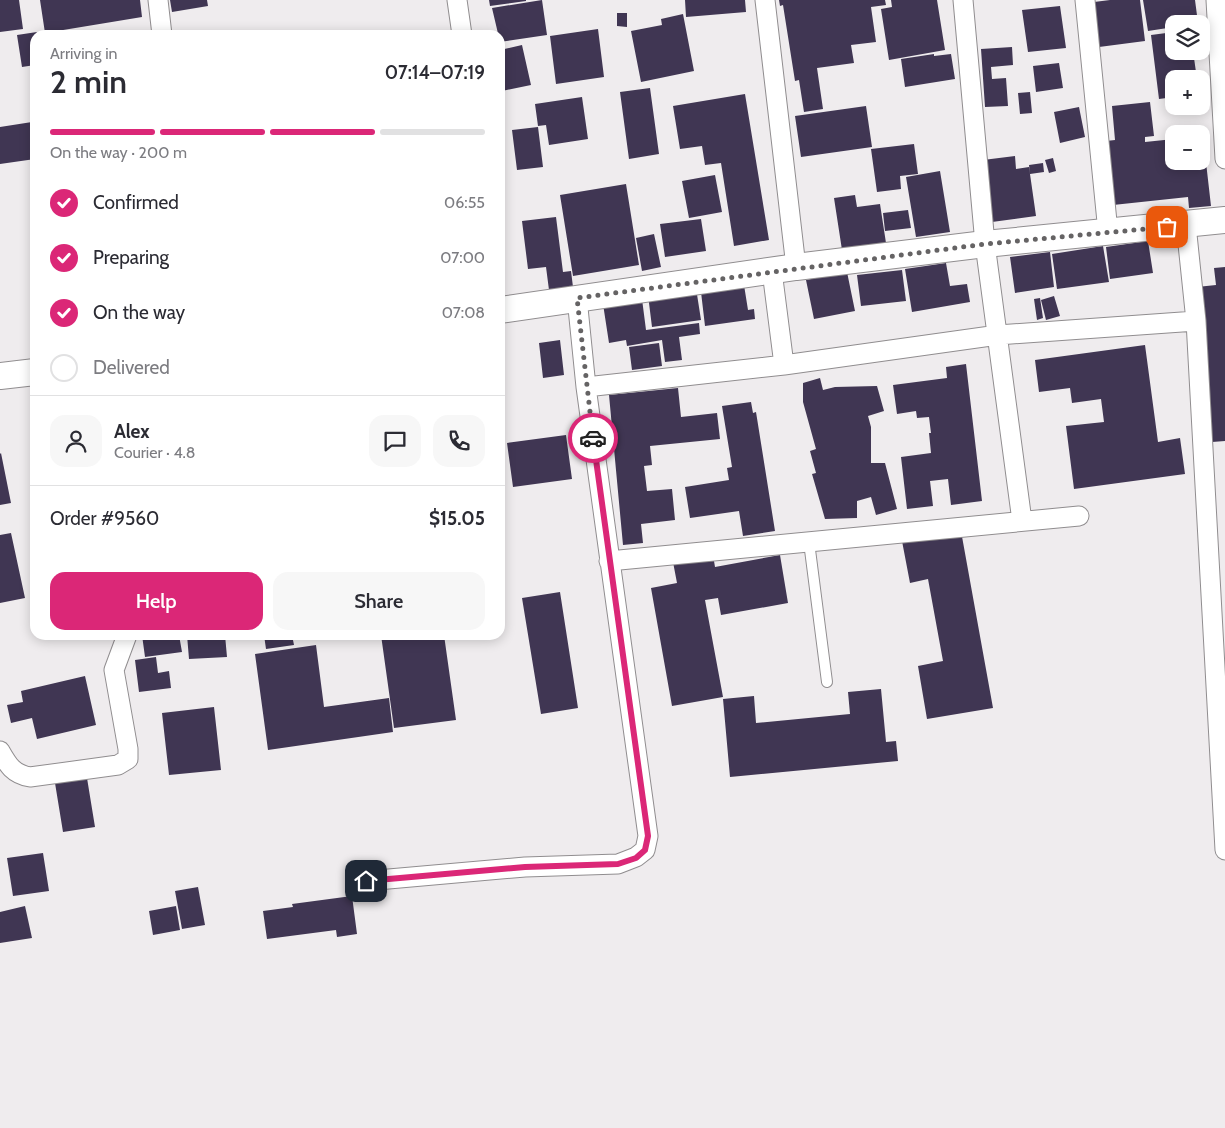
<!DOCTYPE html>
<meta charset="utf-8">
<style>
:root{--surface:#fff;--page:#f7f7f7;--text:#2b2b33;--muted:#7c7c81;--line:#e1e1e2;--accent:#db2777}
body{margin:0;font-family:Cabin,sans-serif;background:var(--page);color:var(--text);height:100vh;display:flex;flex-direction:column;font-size:19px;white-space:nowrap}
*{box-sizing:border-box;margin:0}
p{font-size:16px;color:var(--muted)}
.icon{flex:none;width:28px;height:28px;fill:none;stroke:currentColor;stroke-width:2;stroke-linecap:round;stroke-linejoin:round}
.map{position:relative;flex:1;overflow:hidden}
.side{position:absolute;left:30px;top:30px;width:475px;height:610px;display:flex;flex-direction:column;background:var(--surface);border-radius:15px;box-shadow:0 2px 12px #0003}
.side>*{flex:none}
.buttons{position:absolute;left:1165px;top:15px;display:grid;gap:10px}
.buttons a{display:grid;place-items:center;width:45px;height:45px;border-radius:10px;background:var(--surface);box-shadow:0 2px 12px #0003;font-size:25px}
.pin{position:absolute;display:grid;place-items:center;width:42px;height:42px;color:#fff;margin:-21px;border-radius:10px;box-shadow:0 2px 8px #0006}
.courier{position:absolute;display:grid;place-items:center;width:50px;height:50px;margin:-25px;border:4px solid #db2777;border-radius:50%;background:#fff;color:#222;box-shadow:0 1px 6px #0007}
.headline em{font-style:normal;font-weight:600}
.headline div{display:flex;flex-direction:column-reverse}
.headline{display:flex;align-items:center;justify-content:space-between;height:85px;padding:0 20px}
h1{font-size:32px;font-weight:600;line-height:38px}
.bar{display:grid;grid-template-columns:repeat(4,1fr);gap:8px 5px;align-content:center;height:60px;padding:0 20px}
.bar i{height:6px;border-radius:4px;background:var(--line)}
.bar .selected{background:var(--accent)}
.bar p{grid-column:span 4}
.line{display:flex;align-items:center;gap:12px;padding:0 20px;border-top:1px solid var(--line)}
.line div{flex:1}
.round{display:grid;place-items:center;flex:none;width:52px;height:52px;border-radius:15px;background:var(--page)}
ol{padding:0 20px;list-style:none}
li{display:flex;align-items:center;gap:15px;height:55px}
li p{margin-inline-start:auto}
li .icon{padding:5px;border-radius:50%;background:var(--accent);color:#fff;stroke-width:4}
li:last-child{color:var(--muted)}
li i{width:28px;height:28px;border:2px solid var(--line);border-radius:50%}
.cta{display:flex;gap:10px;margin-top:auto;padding:10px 20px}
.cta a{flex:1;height:58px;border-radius:15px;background:var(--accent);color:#fff;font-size:20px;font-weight:600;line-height:58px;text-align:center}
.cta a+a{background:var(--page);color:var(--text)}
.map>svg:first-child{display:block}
</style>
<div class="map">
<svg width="1225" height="1128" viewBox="0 0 1225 1128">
<rect width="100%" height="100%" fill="#efecee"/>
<path fill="#403653" d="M0,0h19l4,29 -23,3z
M40,0h100l2,17 -97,16z
M170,0h37l1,6 -36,6z
M489,0h37v1l-36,5z
M542,0l5,35 -47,7 -8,-34z
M685,0h60l1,12 -60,5z
M779,0h106l1,5 -15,2 5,35 -25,3 3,18 -37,5 6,41 -19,3 -5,-32 -4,1 -12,-76 -3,1z
M891,0h46l8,50 -56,10 -8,-51 11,-2z
M1110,0h30l5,41 -46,6 -5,-45z
M1143,0h52l3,23 -24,1v3l-26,4z
M1060,6l6,42 -38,4 -6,-42z
M617,13h10v14l-10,-1z
M683,14l11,57 -53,11 -10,-51 31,-6 -1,-6z
M598,29l6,48 -48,7 -6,-48z
M37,32l1,3h-3v30l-13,2 -5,-32z
M1174,32v19h19l4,28h-23v18l-15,2 -8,-64z
M522,45l9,40 -29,6 -2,-41z
M1012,47l1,18 -22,2 1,12 14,-1 2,28 -23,1 -4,-58z
M934,54v2l17,-2 4,25 -50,8 -4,-28z
M1059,63l4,25 -27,4 -3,-26z
M650,88l9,66 -30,5 -9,-67z
M1030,92l2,21 -12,1 -2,-21z
M745,94l24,146 -35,6 -13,-83 -16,2 -3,-19 -22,3 -7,-43z
M582,97l6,42 -39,6 -3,-20 -8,1 -3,-22z
M1150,102l4,34 -9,1v5l29,-3v22h27v-25h2l8,70 -22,2 -1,-11 -75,8 -7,-64 9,-1 -3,-34z
M866,106l6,41 -71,10 -6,-41z
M1079,107l6,30 -25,6 -6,-31z
M32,122l3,37 -35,5v-37z
M538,127l5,40 -26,3 -5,-40z
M914,144l4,30 -18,2 1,13 -24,3 -6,-43z
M1015,156l1,13 13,-2 7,49 -44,6 -9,-62z
M1053,158l3,13 -7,2 -4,-13z
M1043,163l1,9 -14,2 -1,-9z
M940,171l10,61 -34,5 -10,-60z
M715,175l7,37 -33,6 -7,-37z
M626,184l13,81 -66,11 -13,-81z
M855,195l2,12 23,-3 6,39 -44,7 -8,-52z
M908,210l3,18 -26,3 -2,-18z
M556,217l7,55 8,-1 2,16 -24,3 -3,-23 -18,2 -6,-48z
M701,219l5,32 -41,6 -5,-33z
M654,234l7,33 -19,4 -6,-33z
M1148,241l5,32 -43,6 -4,-32z
M1103,246l6,36 -52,7 -5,-35z
M1050,252l4,35 -39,6 -5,-36z
M946,263l4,23 17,-2 3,18 -58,10 -7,-43z
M1225,267v174l-13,1 -15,-155 19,-2 -2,-17z
M902,270l4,31 -45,5 -4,-31z
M847,272l8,39 -41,8 -8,-39z
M744,285l4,25 6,-1 1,10 -50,7 -4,-34z
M696,288l5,32 -49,7 -4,-32z
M1054,296l6,20 -14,4 -5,-20z
M1040,298l3,20 -6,2 -3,-21z
M642,299l4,31 53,-7 1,11 -21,3 3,23 -17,2 -3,-22 -35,6 -1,-6 -17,3 -6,-39z
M560,340l4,35 -21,3 -4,-35z
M659,343l3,23 -30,4 -3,-23z
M1145,345l13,97 22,-4 5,36 -111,15 -8,-63 38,-4 -3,-23 -29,4 -2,-15 -31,4 -4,-32z
M966,364l16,137 -31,4 -3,-26 -18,2 3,25 -26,3 -6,-52 30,-4 -2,-20h2l-2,-16 -12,1 -1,-7 -19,3 -4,-29 54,-7 -1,-11z
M820,378l3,12 12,-3 42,-1 7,25 -16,5 3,11v36h14l12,46 -21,6 -5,-18 -14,4v17l-32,1 -13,-45 4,-1 -6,-22 6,-2 -13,-47v-19z
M678,388l3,29 36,-4 3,26 -70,7 2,19 -8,1 3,25 25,-2 3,31 -34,4 2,19 -20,2 -14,-150z
M751,402l2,11 3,-1 19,119 -32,5 -4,-25 -49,7 -5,-31 44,-7 -2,-12 5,-1 -10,-61z
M566,435l6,44 -59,8 -6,-44z
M1,453l10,50 -11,2v-51z
M961,531l32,177 -66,11 -9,-53 25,-5 -15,-82 -18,4 -8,-42z
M11,533l14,65 -25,5v-68z
M713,555l2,12 65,-12 8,48 -67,12 -3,-17 -13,2 18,97 -51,9 -21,-118 26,-5 -4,-21z
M560,592l18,116 -37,6 -19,-116z
M142,635h37l3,17 -37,5z
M187,635h38l2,22 -38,2z
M264,635h28l2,10 -28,4z
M381,635h63l12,85 -62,8z
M316,645l8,62 65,-9 4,34 -125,18 -13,-96z
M156,657l2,16 11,-2 2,17 -32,4 -4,-32z
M85,676l11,49 -59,14 -5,-21 -21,5 -4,-18 16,-3 -2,-11z
M881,689l5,53 10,-1 2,20 -168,16 -7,-78 31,-3 2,27 94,-9 -2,-22z
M214,707l7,63 -52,5 -7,-62z
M87,778l8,49 -32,5 -8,-49z
M43,853l6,38 -36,5 -6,-38z
M198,887l7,38 -23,4 -7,-38z
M352,896l5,38 -20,3 -1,-7 -69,9 -4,-28 30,-4 -1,-3z
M25,906l7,32 -32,5v-31z
M176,906l4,24 -27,5 -4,-24z"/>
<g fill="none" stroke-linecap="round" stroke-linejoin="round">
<g stroke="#908d8f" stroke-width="12">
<path id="lane" d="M809,542l18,140"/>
</g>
<g stroke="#908d8f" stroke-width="21">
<path id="street" d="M158,0l4,35
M457,0l5,35
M765,0l31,267
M963,0l22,244 37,277
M1085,0l23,232
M1216,0l9,159
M1186,225l10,96 29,529
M772,271l12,94
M586,387l198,-22 214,-30 198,-14
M609,561l470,-45
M0,751c8,14 13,23 30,26l88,-12 10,-6v-10l-14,-79 13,-35
M366,881l159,-14 93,-3 18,-7 9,-7 3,-14 -62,-449 -9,-89"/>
</g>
<g stroke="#908d8f" stroke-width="28">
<path id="secondary" d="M500,310l296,-43 189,-23 240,-24
M0,376l35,-4"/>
</g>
<use href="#lane" stroke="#fff" stroke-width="10"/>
<use href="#street" stroke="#fff" stroke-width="19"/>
<use href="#secondary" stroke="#fff" stroke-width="26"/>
</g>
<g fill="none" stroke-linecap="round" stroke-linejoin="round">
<path stroke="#656364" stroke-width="5" stroke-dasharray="0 9" d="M593,438l-16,-140 408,-54 182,-17"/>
<path stroke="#db2777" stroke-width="6" d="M366,881l159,-14 93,-3 18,-6 9,-8 3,-14 -55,-398"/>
</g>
</svg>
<div class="buttons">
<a><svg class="icon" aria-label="layers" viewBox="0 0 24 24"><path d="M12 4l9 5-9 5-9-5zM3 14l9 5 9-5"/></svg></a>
<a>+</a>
<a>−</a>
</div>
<div class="pin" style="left:1167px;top:227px;background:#ea580c"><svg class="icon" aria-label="bag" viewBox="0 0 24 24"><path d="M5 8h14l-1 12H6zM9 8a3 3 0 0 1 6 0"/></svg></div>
<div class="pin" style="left:366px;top:881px;background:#1f2937"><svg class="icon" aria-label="home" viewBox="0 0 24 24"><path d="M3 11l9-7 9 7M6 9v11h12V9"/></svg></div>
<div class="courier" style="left:593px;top:438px"><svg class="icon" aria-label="car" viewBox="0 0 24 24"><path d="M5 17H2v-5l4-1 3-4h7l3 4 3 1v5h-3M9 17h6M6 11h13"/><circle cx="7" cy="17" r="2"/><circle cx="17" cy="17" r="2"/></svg></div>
<section class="side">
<div class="headline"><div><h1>2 min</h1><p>Arriving in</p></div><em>07:14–07:19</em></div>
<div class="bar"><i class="selected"></i><i class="selected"></i><i class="selected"></i><i></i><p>On the way · 200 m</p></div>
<ol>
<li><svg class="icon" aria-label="check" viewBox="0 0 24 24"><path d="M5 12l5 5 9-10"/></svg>Confirmed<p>06:55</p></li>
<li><svg class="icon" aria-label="check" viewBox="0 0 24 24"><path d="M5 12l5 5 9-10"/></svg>Preparing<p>07:00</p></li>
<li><svg class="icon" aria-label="check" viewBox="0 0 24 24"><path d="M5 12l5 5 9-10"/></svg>On the way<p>07:08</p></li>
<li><i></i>Delivered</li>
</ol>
<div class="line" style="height:90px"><a class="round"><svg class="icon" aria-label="person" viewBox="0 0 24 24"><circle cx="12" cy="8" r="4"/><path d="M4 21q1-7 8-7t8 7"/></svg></a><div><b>Alex</b><p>Courier · 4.8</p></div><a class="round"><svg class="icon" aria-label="chat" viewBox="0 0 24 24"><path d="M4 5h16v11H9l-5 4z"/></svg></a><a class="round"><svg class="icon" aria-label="phone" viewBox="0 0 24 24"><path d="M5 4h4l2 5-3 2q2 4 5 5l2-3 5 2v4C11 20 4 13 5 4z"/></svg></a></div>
<div class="line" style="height:65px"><div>Order #9560</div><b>$15.05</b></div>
<div class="cta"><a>Help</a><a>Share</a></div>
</section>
</div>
